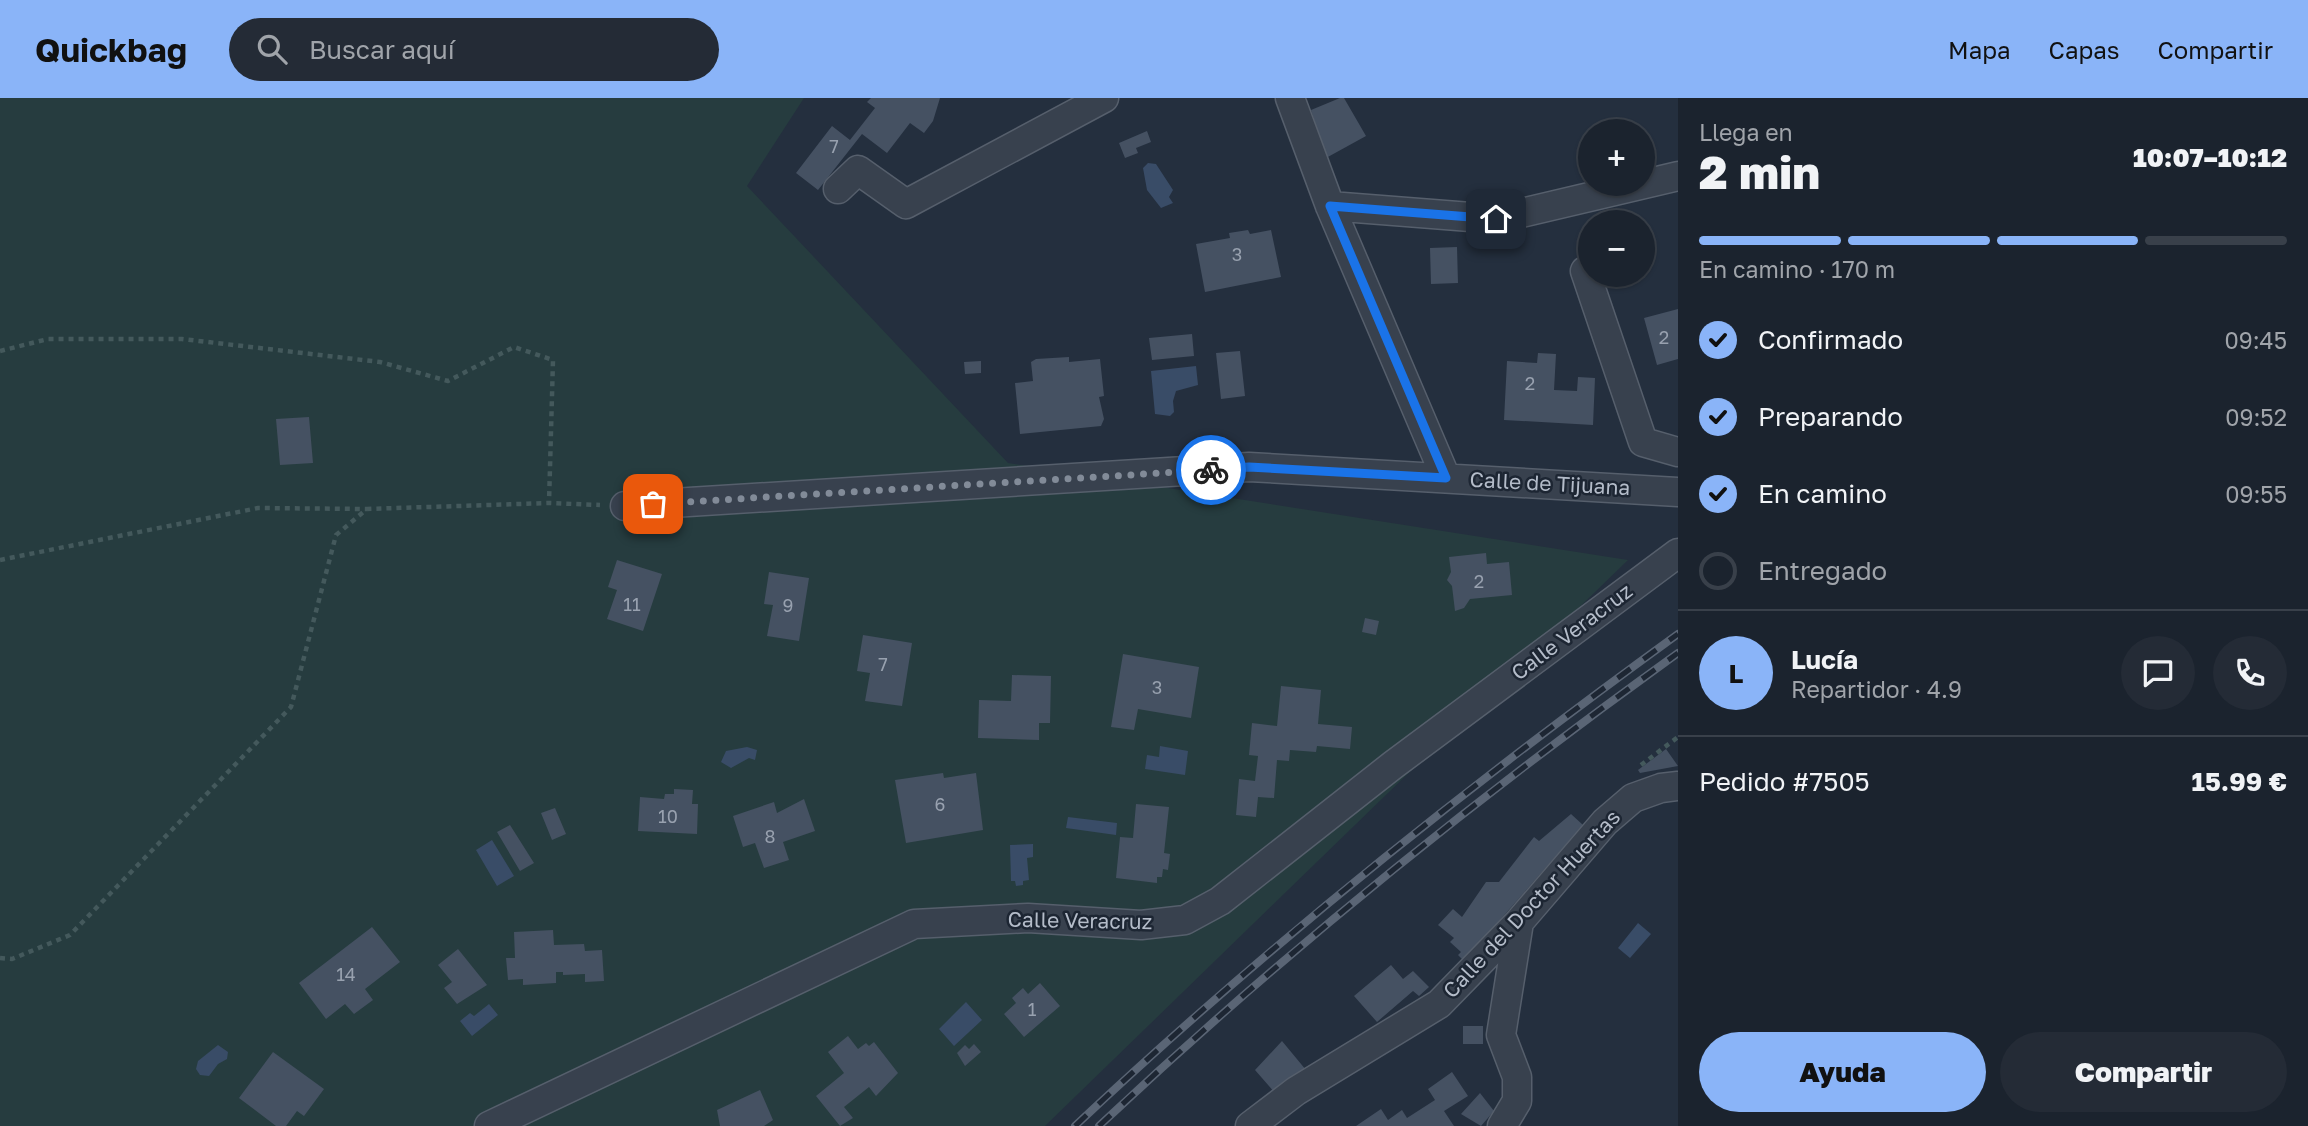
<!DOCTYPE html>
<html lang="es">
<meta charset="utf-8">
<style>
:root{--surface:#1b232e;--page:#242b36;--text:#f1f3f6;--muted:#a0a4aa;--line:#39404a;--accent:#8ab4f8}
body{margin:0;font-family:"Golos Text",sans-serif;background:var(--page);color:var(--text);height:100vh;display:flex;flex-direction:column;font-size:26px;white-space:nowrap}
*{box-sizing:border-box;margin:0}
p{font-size:23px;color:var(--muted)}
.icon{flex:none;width:38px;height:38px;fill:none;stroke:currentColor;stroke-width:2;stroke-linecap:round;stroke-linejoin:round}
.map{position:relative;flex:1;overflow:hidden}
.sheet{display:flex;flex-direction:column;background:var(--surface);width:630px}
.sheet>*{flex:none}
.fabs{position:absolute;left:1578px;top:21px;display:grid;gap:14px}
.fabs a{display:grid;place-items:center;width:77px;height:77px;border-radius:50%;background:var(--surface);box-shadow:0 2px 5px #0004,0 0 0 2px var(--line);font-size:35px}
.pin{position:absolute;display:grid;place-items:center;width:60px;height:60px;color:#fff;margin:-30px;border-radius:14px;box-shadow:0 4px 10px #0006}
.courier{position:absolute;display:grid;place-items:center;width:70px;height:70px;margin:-35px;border:5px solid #1a73e8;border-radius:50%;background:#fff;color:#222;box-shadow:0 2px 9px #0007}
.headline em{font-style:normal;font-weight:800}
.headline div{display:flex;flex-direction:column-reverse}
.headline{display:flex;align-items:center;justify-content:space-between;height:119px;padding:0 21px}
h1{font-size:46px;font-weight:800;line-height:52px}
.bar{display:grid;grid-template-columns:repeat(4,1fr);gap:10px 7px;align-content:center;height:84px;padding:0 21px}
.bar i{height:9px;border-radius:5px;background:var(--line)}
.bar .active{background:var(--accent)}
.bar p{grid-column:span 4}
.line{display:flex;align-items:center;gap:18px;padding:0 21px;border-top:2px solid var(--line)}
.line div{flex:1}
.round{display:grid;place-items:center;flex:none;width:74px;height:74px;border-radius:37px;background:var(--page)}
ol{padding:0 21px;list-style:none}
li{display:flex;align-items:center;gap:21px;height:77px}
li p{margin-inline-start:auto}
li .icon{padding:7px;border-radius:50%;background:var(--accent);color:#111;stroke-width:4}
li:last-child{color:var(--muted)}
li i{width:38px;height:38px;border:4px solid var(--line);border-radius:50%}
.action{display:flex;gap:14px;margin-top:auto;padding:14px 21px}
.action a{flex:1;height:80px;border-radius:42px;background:var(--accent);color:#111;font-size:28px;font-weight:800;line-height:80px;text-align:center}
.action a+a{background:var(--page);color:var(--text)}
header{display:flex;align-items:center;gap:42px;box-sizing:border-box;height:98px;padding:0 35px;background:var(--accent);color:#111}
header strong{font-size:33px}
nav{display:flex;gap:38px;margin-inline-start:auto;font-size:24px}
.search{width:490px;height:63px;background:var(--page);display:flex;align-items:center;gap:18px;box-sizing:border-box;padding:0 24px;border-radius:38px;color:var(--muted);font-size:26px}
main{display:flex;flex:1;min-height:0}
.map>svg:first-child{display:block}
</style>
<header>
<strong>Quickbag</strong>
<div class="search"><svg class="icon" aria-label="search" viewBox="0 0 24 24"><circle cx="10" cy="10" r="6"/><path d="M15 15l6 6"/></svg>Buscar aquí</div>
<nav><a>Mapa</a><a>Capas</a><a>Compartir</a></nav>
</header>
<main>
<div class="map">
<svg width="1678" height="1028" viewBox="0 0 1678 1028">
<rect width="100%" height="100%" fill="#242f3e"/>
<path fill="#263c3f" d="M0,0h804l-57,88 261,277 620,97 -583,566h-1045z"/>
<path fill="#394c67" d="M1148,65l8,1 17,26 -4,7 4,6 -12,5 -14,-18 -4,-22z
M1196,268l2,19 -22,6 -3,10 1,11 -4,4 -15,-2 -4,-43z
M1160,648l28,5 -3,24 -40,-6 2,-14 12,2z
M747,649l10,3 -2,10 -6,-2 -18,10 -10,-6 5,-11z
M1068,719l49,6 -1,12 -50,-7z
M492,742l22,36 -17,10 -21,-36z
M1033,746v13l-6,1 2,22 -6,1v4l-7,1 -1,-5h-4l-1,-36z
M1638,825l13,11 -21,24 -12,-10z
M966,904l16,18 -28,26 -15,-17z
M489,906l9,11 -26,21 -12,-15 10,-8 4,3z
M218,947l10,7 -1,7 -9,5 -9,12 -9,-1 -4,-6 2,-8z"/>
<path fill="#455162" d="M871,0h69l-7,23 -9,12 -14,-10 -23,30 -25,-19 -44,56 -22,-17 36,-47 18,14 25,-32 -8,-6z
M1340,0h4l22,38 -40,22 -15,-48z
M1147,33l4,11 -15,6 2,5 -13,5 -6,-15z
M1248,132l2,4 21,-4 10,47 -76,15 -9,-48 34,-6 -1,-5z
M1457,149l1,36 -27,1 -1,-36z
M1678,211v50l-21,6 -13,-47z
M1192,236l2,22 -42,4 -3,-22z
M1240,253l5,45 -24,3 -5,-46z
M1538,255l18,1 -2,36 23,1 1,-14 17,1 -2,47 -89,-5 3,-59 30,2z
M1069,259v5l31,-3 4,37 -5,1 5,22 -3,7 -81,8 -5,-51 18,-2 -2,-19 5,-3z
M981,263v12l-16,1 -1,-12z
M309,319l4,46 -33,2 -4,-46z
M1486,455l1,11 22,-2 3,33 -42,4 -6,9 -9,3 -3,-25 -5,-6 4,-8 -2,-15z
M617,462l45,14 -19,57 -36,-12 10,-29 -9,-3z
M769,474l40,6 -10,63 -32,-5 6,-31 -9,-1z
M1365,520l14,3 -3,14 -14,-3z
M863,537l49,8 -10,63 -37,-5 5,-28 -13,-2z
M1123,556l76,13 -8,51 -53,-9 -4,21 -23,-3z
M1012,577l39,1 -1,47h-11v17l-61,-2 1,-38 32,1z
M1281,588l40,4 -3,34 34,3 -2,22 -33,-3 -1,6 -26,-2 -1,11 -12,-1 -3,38 -16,-1 -2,20 -20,-2 3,-36 16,2 3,-25 -9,-1 3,-32 25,3z
M1666,651l12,17 -38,7 -2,-3z
M943,675l1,5 32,-5 7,57 -77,13 -11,-63z
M674,691l19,1 -1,14h6l-1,30 -59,-3 2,-34 24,2 1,-5h9z
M804,701l11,32 -32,11 6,18 -25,8 -9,-25 -12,4 -10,-31 41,-14 3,11z
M1136,706l33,3 -5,46 6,1 -2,16 -5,-1 -1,8h-5v6l-41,-5 4,-41 13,1z
M555,710l11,26 -14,6 -11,-27z
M1571,716l12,11 -119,136 -6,-6 3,-3 -11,-10 4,-4 -16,-13 15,-16 9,8 24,-35h13l35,-45 5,4z
M510,727l24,38 -14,8 -23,-39z
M372,829l28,35 -35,27 8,11 -19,14 -9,-10 -19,15 -27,-36z
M553,832l1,15 30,-1 1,7 17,-1 2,31 -19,1v-8l-22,1v-3h-7v11l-33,2v-6l-15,1 -2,-22h9l-1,-26z
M458,851l29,36 -30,19 -13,-16 8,-6 -14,-17z
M1391,867l12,14 10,-8 16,16 -10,9 -6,-5 -36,31 -23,-26z
M1040,885l20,23 -36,31 -20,-23 12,-11 -4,-5 11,-10 5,6z
M1463,928h20v18h-20z
M848,938l10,13 8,-6 3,3 5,-4 24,31 -22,23 -7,-9 -25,20 9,11 -13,8 -24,-30 28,-23 -16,-21z
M1282,943l24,29 -31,23 -20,-23z
M974,946l7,8 -16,14 -8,-13 8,-8 4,4z
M273,954l51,37 -20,27 -7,-5 -11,15h-10l-37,-28z
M1452,974l16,24 -24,15 10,15h-98l25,-17 7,11 14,-10 5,8 28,-18 -7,-11z
M760,992l13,30 -9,6h-44l-3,-16z
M1480,995l14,18 -13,15 -20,-12z"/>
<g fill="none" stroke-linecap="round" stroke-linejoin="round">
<g stroke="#565f6c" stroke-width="31">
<path id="minor" d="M1290,0l40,108 116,272
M838,91l20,-19 48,34 198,-106
M1330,108l166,13 182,-43
M1585,173l58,171 35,10
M625,408l624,-39 429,25
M489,1028l425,-202 114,-6 113,7 44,-5 35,-19 173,-136 285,-212
M1250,1028l46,-35 143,-87 80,-82 86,-100 28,-24 28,-10 17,-2
M1502,1028l15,-25v-24l-16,-42 18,-113"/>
</g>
<path stroke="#44595c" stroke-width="4.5" stroke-dasharray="5 5" stroke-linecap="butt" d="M0,253l48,-12h134l198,23 68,19 66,-34 39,13 -4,143
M0,462l258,-52 109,1
M1641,667l37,-28
M0,860l12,1 58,-24 221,-228 45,-172 31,-26 182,-6 51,2"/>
<use href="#minor" stroke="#38414e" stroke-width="28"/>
<g stroke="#5a6575" stroke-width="8">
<path id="rail" d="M1075,1028c189,-178 393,-340 603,-492
M1099,1028c182,-171 377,-328 579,-473"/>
</g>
<use href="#rail" stroke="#1d2633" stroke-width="5" stroke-dasharray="16" stroke-linecap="butt"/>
</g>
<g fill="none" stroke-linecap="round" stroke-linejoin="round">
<path stroke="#828b98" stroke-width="7" stroke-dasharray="0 12.6" d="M653,406l558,-34"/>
<path stroke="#1a73e8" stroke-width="9" d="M1211,372l38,-3 197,11 -116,-272 166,13"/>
</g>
<g text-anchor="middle" stroke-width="5" stroke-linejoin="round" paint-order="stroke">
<g font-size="18" fill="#98a1af">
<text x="834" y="55">7</text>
<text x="1237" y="163">3</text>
<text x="1664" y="246">2</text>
<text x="1530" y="292">2</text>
<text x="1479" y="490">2</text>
<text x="632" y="513">11</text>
<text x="788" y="514">9</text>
<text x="883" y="573">7</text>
<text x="1157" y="596">3</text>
<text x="940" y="713">6</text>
<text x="668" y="725">10</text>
<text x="770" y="745">8</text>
<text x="346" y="883">14</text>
<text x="1032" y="918">1</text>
</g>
<g font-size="21" fill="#b4bcc9" stroke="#1d2633">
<text transform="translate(1550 386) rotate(3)" y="7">Calle de Tijuana</text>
<text transform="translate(1572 534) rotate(-37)" y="7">Calle Veracruz</text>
<text transform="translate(1532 806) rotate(-47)" y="7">Calle del Doctor Huertas</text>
<text transform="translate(1080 823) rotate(1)" y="7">Calle Veracruz</text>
</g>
</g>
</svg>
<div class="fabs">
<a>+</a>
<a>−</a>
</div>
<div class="pin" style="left:653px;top:406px;background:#ea580c"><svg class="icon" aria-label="bag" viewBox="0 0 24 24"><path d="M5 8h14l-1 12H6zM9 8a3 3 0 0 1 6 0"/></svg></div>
<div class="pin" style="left:1496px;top:121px;background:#1f2937"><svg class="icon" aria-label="home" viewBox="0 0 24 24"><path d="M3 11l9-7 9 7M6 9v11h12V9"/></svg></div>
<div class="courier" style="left:1211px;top:372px"><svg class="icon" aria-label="bike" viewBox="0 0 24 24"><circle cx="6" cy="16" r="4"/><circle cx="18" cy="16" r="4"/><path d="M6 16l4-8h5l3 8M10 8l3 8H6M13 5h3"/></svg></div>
</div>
<section class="sheet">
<div class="headline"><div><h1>2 min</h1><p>Llega en</p></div><em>10:07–10:12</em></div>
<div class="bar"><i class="active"></i><i class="active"></i><i class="active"></i><i></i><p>En camino · 170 m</p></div>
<ol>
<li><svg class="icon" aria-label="check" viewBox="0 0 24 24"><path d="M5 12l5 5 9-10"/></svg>Confirmado<p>09:45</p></li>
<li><svg class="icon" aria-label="check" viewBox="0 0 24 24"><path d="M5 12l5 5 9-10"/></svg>Preparando<p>09:52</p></li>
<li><svg class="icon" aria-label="check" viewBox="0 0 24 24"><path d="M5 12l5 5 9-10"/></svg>En camino<p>09:55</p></li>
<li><i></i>Entregado</li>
</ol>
<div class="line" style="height:126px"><b class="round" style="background:var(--accent);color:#111">L</b><div><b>Lucía</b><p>Repartidor · 4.9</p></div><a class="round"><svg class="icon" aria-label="chat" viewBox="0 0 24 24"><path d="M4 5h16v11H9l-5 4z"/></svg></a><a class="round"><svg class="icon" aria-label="phone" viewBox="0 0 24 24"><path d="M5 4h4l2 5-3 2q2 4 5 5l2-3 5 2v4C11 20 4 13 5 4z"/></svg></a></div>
<div class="line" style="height:91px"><div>Pedido #7505</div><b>15.99 €</b></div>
<div class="action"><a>Ayuda</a><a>Compartir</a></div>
</section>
</main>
